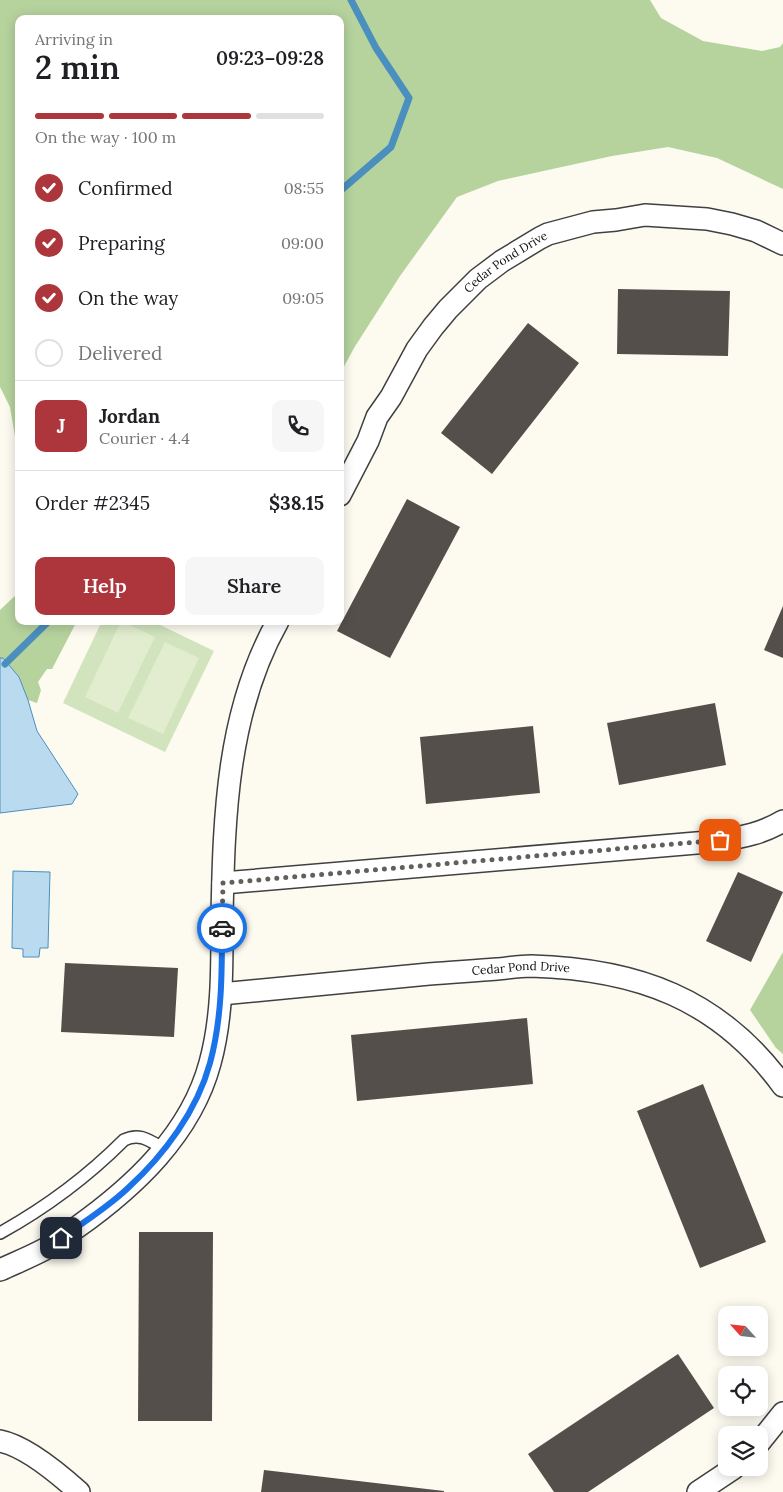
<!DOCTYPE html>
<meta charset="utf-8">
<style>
:root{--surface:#fff;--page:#f6f6f6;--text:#202124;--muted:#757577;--line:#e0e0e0;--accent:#ad363c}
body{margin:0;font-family:Lora,serif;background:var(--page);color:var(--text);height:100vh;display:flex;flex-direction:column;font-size:19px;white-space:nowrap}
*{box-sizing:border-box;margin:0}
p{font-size:16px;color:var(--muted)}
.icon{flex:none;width:28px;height:28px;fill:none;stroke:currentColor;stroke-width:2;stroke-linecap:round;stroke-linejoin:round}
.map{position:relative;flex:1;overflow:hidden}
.sheet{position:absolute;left:15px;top:15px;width:329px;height:610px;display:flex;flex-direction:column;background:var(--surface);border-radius:10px;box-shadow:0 2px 12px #0003}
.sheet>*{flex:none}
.needle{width:32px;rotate:297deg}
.buttons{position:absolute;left:718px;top:1306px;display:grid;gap:10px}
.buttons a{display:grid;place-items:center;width:50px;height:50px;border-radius:10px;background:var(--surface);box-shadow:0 2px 12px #0003;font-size:25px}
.pin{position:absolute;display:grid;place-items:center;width:42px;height:42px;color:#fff;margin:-21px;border-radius:10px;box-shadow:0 2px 8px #0006}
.courier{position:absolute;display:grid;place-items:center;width:50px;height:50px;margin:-25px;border:4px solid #1a73e8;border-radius:50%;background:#fff;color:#222;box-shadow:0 1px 6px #0007}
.headline em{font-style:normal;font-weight:600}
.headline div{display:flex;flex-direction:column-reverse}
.headline{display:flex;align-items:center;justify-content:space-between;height:85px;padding:0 20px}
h1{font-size:32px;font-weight:600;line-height:38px}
.bar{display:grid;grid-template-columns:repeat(4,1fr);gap:8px 5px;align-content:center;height:60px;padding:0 20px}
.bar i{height:6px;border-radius:4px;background:var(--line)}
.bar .active{background:var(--accent)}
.bar p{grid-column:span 4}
.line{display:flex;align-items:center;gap:12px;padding:0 20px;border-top:1px solid var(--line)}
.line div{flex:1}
.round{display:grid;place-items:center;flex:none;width:52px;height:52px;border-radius:10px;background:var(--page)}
ol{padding:0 20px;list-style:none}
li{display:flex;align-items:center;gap:15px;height:55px}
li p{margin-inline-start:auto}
li .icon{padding:5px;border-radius:50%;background:var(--accent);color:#fff;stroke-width:4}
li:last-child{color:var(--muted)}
li i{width:28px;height:28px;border:2px solid var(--line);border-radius:50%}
.button{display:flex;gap:10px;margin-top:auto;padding:10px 20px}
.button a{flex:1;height:58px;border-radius:10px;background:var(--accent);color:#fff;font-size:20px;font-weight:600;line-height:58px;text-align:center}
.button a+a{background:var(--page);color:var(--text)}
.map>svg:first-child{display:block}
</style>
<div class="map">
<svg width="783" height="1492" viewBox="0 0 783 1492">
<rect width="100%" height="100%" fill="#fdfaf0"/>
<path fill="#d1e4bd" d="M102,621h50l62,30 -49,101 -102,-49z"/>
<path fill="#b6d39e" d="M0,0h650l11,18 42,23 59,10 18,-4 3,-4v146l-66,-31 -49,-11 -56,9 -114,25 -41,16 -57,79 -46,72 -14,26v-355h-321v441l-9,-53 -10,-20z
M19,592v29h58l-25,48h-5l-9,13 3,8 -4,13 -9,-3 -9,-23 -16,-19h-3v-48z
M783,952v102l-7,-6 -26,-38z"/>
<path fill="#e2ecce" d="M121,621l34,16 -37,76 -33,-16z
M165,642l34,16 -36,76 -35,-16z"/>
<path fill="#badbef" stroke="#4a8fbd" d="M0,658h3l16,19 9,23 9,31 41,63 -6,10 -72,9z
M13,871l37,1 -2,76h-8l-1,9h-16v-8l-11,-1z"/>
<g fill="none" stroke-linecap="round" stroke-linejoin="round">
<path stroke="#4a8fbd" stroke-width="7" d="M340,191l51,-44 18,-49 -33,-50 -25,-48
M5,664l44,-43"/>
</g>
<path fill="#554f4b" d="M618,289l112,2 -2,65 -111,-2z
M528,323l51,40 -87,111 -51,-41z
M407,499l53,28 -70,131 -53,-27z
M783,606v52l-19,-8z
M715,703l11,62 -107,20 -12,-62z
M533,726l7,67 -114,11 -6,-67z
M738,872l45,20 -32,70 -45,-21z
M65,963l113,5 -4,69 -113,-5z
M527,1018l6,66 -176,17 -6,-66z
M703,1084l63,158 -66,26 -63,-157z
M139,1232h74l-1,189h-74z
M678,1354l36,54 -126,84h-34l-26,-38z
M264,1470l180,21v1h-183z"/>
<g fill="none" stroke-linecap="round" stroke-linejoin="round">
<g stroke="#404040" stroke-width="14">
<path id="lane" d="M0,1233c47,-26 86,-55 124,-93 16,-8 26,1 40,9"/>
</g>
<g stroke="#404040" stroke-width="24">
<g id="street">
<path id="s1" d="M340,495l28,-54 9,-24 14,-20 26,-48 16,-22 15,-18 30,-30 24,-18 38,-23 8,-4 45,-12 23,-2 29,-5 62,4 25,5 24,7 27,13"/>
<path d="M223,883l497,-42c23,-4 43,-8 63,-20"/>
<path id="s2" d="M221,994c70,-7 139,-14 208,-20 22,-2 45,-3 68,-5 11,-1 22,-3 34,-3 105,3 188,32 252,120"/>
<path d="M0,1270c15,-7 30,-13 45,-21 11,-6 21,-14 31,-21 58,-41 115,-94 134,-165 13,-47 12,-98 12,-147 2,-100 5,-205 56,-295"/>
<path d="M0,1441c26,5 59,33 79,51"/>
<path d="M759,1443l24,-30"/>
<path d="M698,1492l36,-24"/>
</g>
</g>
<use href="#lane" stroke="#fff" stroke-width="11"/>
<use href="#street" stroke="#fff" stroke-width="21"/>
</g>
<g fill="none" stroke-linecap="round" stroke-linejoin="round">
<path stroke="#61605c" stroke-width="5" stroke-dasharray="0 9" d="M222,928l1,-45 497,-43"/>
<path stroke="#1a73e8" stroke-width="6" d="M61,1238c22,-15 47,-31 67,-50 36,-33 69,-77 82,-125 12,-44 12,-90 12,-135"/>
</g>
<g text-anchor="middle" stroke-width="5" stroke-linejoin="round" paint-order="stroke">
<g font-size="12" fill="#0d0d0d" stroke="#fff">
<text dy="4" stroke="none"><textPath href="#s1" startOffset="291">Cedar Pond Drive</textPath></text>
<text dy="4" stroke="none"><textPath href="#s2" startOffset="301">Cedar Pond Drive</textPath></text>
</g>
</g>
</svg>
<div class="buttons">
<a><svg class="needle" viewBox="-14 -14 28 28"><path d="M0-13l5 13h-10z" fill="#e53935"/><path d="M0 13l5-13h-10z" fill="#757577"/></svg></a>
<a><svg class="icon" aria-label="locate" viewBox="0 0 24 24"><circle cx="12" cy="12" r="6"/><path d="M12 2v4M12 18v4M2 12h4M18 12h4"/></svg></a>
<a><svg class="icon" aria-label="layers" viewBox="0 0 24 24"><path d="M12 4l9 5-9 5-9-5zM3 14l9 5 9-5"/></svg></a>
</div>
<div class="pin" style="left:720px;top:840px;background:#ea580c"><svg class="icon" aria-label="bag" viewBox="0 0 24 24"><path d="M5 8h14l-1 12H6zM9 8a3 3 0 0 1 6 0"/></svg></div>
<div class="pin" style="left:61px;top:1238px;background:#1f2937"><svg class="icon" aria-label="home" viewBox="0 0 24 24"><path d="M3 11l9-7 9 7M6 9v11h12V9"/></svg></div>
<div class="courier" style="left:222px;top:928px"><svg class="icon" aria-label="car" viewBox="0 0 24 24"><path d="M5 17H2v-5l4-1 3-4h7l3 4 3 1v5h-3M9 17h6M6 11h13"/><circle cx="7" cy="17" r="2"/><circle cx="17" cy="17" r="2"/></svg></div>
<section class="sheet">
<div class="headline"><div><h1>2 min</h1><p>Arriving in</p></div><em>09:23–09:28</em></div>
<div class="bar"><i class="active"></i><i class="active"></i><i class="active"></i><i></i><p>On the way · 100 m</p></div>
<ol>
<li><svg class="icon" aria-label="check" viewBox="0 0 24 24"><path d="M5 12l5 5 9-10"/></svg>Confirmed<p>08:55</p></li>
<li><svg class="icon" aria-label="check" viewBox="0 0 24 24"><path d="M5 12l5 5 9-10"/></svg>Preparing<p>09:00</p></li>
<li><svg class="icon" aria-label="check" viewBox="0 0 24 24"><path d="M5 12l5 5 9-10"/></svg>On the way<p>09:05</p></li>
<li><i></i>Delivered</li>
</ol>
<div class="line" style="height:90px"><b class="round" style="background:var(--accent);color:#fff">J</b><div><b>Jordan</b><p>Courier · 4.4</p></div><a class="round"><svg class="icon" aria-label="phone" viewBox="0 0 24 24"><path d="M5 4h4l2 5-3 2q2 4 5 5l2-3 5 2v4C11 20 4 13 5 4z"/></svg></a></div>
<div class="line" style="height:65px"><div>Order #2345</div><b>$38.15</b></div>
<div class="button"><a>Help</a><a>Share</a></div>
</section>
</div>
